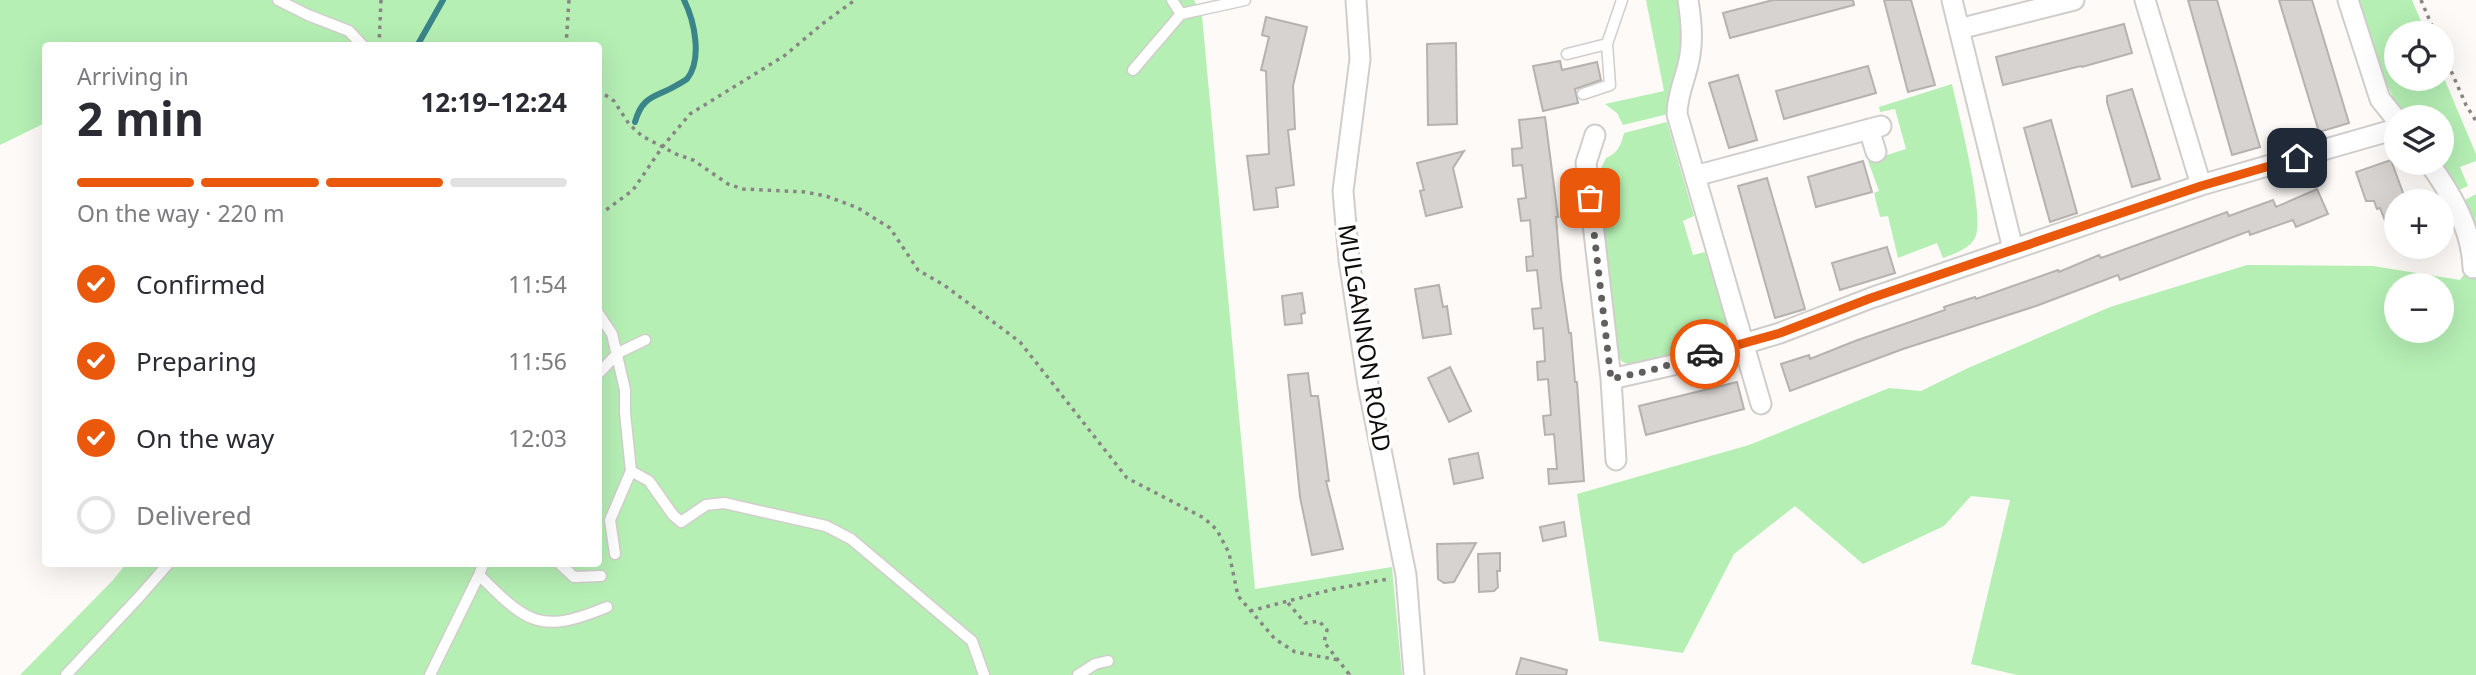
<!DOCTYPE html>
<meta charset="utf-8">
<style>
:root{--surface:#fff;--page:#f2f2f3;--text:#2b2b33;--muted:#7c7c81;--line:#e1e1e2;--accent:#ea580c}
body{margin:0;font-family:"Noto Sans",sans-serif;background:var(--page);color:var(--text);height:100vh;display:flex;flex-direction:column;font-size:26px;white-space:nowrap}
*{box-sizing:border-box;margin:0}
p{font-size:23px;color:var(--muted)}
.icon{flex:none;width:38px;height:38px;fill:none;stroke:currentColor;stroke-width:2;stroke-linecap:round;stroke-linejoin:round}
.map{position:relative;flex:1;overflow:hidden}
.drawer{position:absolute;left:42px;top:42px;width:560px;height:525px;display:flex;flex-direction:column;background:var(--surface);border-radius:7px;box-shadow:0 7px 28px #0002}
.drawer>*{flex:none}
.buttons{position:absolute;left:2384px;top:21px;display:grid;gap:14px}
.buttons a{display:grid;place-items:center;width:70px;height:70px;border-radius:50%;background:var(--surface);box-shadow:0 7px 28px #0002;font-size:35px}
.pin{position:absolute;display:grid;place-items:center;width:60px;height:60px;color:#fff;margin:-30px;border-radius:14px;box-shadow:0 4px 10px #0006}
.courier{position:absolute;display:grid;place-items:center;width:70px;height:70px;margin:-35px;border:5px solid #ea580c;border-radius:50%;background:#fff;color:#222;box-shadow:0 2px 9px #0007}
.overview em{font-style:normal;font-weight:700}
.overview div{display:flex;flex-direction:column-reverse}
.overview{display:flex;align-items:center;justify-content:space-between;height:119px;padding:0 35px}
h1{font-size:46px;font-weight:700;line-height:52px}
.bar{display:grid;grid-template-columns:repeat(4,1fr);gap:10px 7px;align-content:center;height:84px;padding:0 35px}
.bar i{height:9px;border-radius:5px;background:var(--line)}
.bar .current{background:var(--accent)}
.bar p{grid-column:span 4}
ol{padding:0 35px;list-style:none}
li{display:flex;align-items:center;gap:21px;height:77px}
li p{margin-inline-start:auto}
li .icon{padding:7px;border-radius:50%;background:var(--accent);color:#fff;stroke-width:4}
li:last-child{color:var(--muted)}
li i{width:38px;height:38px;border:4px solid var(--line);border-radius:50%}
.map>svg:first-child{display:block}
</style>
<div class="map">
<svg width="2476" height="675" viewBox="0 0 2476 675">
<rect width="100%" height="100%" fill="#fdfaf7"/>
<path fill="#b5efb4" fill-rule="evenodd" d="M0,0h1194l8,16 53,573 137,-22 10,108h-1382l93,-95 13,-16h472v-518h-552l-1,77 -45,22z
M1646,0h33c3,20 5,40 0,60 -4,19 -11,34 -11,54l-45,11 -6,-12 -12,-9 59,-13z
M2358,0h54l14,33h-30v46h45v-8l35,83v7l-16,6 8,19 -11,5 -16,-28v-46h-36c-24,-36 -35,-76 -47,-117z
M1952,84c6,28 34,133 23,154 -6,11 -21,16 -32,20l-6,-15 -39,15 -10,-42 -8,1 -6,-24 5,-2 -11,-30 38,-12 -11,-40 -15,3 -1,-5z
M1667,122l27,94 -11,5 10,34 12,-3 23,76 -3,8 -6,4 -82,24c-12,1 -17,-1 -21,-13l-17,-141 6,-2 -4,-40 5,-10c12,-5 15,-13 18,-25z
M2476,194v45l-13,-38z
M2476,257v418h-459l-46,-11 39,-164 -39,-4 -27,30 -81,38 -68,-58 -61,48 -51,99 -84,-12 -22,-147 172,-49 140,-57 32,3 47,-23 142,-61 137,-42 126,1 87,14zM2396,285h45v46h-45z"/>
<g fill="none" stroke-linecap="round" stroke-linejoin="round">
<path stroke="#398589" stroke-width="6" d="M417,46l26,-46
M635,122c8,-28 21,-24 42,-37 4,-2 7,-4 10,-6 16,-20 7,-59 -3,-79"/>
</g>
<path fill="#d6d3d0" stroke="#b5b2b0" stroke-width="2" d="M1773,0h80l1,5 -124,33 -7,-25z
M1884,0h27l24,85 -27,7z
M2188,0h29l43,147 -28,8z
M2279,0h33l37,123 -30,9z
M1266,17l41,10 -14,59 2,43 -7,1 6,55 -18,3 2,19 -24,3 -7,-54 22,-2 -3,-83 -5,-1 8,-33 -7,-2z
M2124,24l8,29 -50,14 -1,-1 -78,19 -7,-28z
M1456,43l1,81 -29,1 -1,-81z
M1560,61l2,9 35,-8 4,18 -26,9 3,14 -35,8 -10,-45z
M1868,66l8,27 -92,26 -8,-28z
M1738,75l19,65 -28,8 -20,-65z
M2132,89l28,90 -28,8 -25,-85v-6z
M1545,117l13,100h-2l5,61 8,55h2l4,49h2l7,99 -35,3 -1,-15h9l-3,-35 -9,1 -2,-19 8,-1 -3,-36 -10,1 -1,-18 8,-1 -2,-33 -9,1 -2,-20 9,-1 -4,-38 -10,1 -1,-14 7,-1 -3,-36 -9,1 -3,-22 8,-1 -4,-33 -9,1 -1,-17 10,-1 -3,-28z
M2051,120l26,93 -27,9 -26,-94z
M1464,151l-11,17 9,39 -36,9 -6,-25 4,-1 -7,-27z
M2391,160l15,41h-10l-1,44 -15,-37 -3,1 -3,-8h-8l-10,-29z
M1863,161l9,31 -56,15 -8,-30z
M1767,178l38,131 -30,9 -37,-132z
M2317,189l11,25 -32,13 -3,-7 -43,15 -1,-4 -129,49 -2,-5 -82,31 -133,43 -113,42 -9,-27 28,-9 1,4 45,-18 90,-31 -1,-3 31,-10 1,2 82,-29 1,2 40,-17 2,3 126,-46 2,4 44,-16 3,7z
M1887,247l8,26 -55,17 -8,-27z
M1439,285l4,22 4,-1 4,28 -28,4 -8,-49z
M1302,293l3,20 -4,1 1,9 -17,2 -3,-29z
M1450,367l21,44 -22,11 -21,-44z
M1308,373l3,23h7l11,85h-3l17,68 -31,6 -12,-58 -12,-122z
M1737,382l7,27 -98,26 -7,-29z
M1478,453l5,25 -29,6 -5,-25z
M1564,522l2,14 -23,5 -3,-14z
M1476,543l-22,39 -10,1 -6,-4 -1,-35z
M1500,553v18h-3l1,16 -4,4 -15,1 -1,-38z
M1521,658l46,12 -1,5h-50z"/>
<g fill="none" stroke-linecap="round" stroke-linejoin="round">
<g stroke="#d1cdcb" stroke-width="13">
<path id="service" d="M278,0l30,15 41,16 14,15
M1181,14l64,-14
M1567,54l40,-10 15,-44
M1133,70l48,-56 -9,-14
M1583,94l27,-9 -3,-41
M598,313l14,21 13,56v23l6,58 -21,49 5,34
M598,374l20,-21 27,-13
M631,471l18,10 24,34 8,7 25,-17 18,-2 102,23 25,13 121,102 12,34
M483,564l-4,11c48,48 61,60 128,32
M560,564l14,13 27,-1
M66,675l74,-79 28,-32
M430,675l49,-100
M1078,675l17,-11 13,-3"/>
</g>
<g stroke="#d1cdcb" stroke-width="23">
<path id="minor" d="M1356,0l4,59 -17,132 6,69 19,125 38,190 8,100
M1688,0c3,19 5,36 2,55 -3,21 -13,38 -13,59l84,290
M1952,0l7,29 115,-29
M2145,0l56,185
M2348,0l32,99 16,20
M1959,29l54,220
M1869,129l7,23
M1595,135l-9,28 25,216 5,81
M2429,163c22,30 43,66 44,105
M1695,176l186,-50
M1611,379l62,-14 107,-32 91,-35 330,-113 195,-56"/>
</g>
<path stroke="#888684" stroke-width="3.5" stroke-dasharray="3.5 5" stroke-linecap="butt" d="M2421,0l14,33
M379,46l2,-46
M566,46l3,-46
M2441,48l25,57 10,16
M598,90l16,11 15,23 13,12 34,18 17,6 35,24 15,5 62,3 21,4 32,12 32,20 28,42 26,15 76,57 107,136 77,40 13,12 12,23 9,43 37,43 20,13 44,8
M598,209l8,1 27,-20 30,-44 27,-32 94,-58 42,-35 29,-21
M1288,603l17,20 14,-2 8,9 -3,12 25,32 -1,1
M1250,611l84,-22 54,-10"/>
<use href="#service" stroke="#fff" stroke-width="10"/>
<use href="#minor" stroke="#fff" stroke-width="19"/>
</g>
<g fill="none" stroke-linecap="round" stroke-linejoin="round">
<path stroke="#62605e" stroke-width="7" stroke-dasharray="0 12.6" d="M1590,198l21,181 41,-9 53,-16"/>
<path stroke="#ea580c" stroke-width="9" d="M1705,354l75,-21 91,-35 330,-112 96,-28"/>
</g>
<g text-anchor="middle" stroke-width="7" stroke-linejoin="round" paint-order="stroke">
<g font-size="24" fill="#0e0d0c" stroke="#fff">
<text transform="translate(1364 338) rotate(81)" y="8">MULGANNON ROAD</text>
</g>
</g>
</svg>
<div class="buttons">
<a><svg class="icon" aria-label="locate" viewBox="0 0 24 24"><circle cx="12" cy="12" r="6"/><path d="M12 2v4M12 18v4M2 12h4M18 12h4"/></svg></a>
<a><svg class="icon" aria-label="layers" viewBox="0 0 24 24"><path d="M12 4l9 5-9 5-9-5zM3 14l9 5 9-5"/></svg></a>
<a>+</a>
<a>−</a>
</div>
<div class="pin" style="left:1590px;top:198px;background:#ea580c"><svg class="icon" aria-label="bag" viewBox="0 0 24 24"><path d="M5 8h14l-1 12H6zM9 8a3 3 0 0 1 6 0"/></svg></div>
<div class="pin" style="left:2297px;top:158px;background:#1f2937"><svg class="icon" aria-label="home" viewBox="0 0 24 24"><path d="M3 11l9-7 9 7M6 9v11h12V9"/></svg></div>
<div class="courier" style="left:1705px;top:354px"><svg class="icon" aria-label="car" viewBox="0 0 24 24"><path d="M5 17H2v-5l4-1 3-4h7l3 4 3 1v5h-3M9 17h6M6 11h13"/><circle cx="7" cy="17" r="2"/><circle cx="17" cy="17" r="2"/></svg></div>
<section class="drawer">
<div class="overview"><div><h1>2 min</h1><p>Arriving in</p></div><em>12:19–12:24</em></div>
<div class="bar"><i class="current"></i><i class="current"></i><i class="current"></i><i></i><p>On the way · 220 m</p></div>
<ol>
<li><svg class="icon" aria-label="check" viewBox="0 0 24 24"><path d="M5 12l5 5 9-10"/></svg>Confirmed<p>11:54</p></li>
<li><svg class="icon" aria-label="check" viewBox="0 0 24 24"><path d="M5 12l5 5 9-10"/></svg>Preparing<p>11:56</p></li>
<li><svg class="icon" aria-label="check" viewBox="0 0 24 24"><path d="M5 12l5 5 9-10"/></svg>On the way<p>12:03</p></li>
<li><i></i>Delivered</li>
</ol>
</section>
</div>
